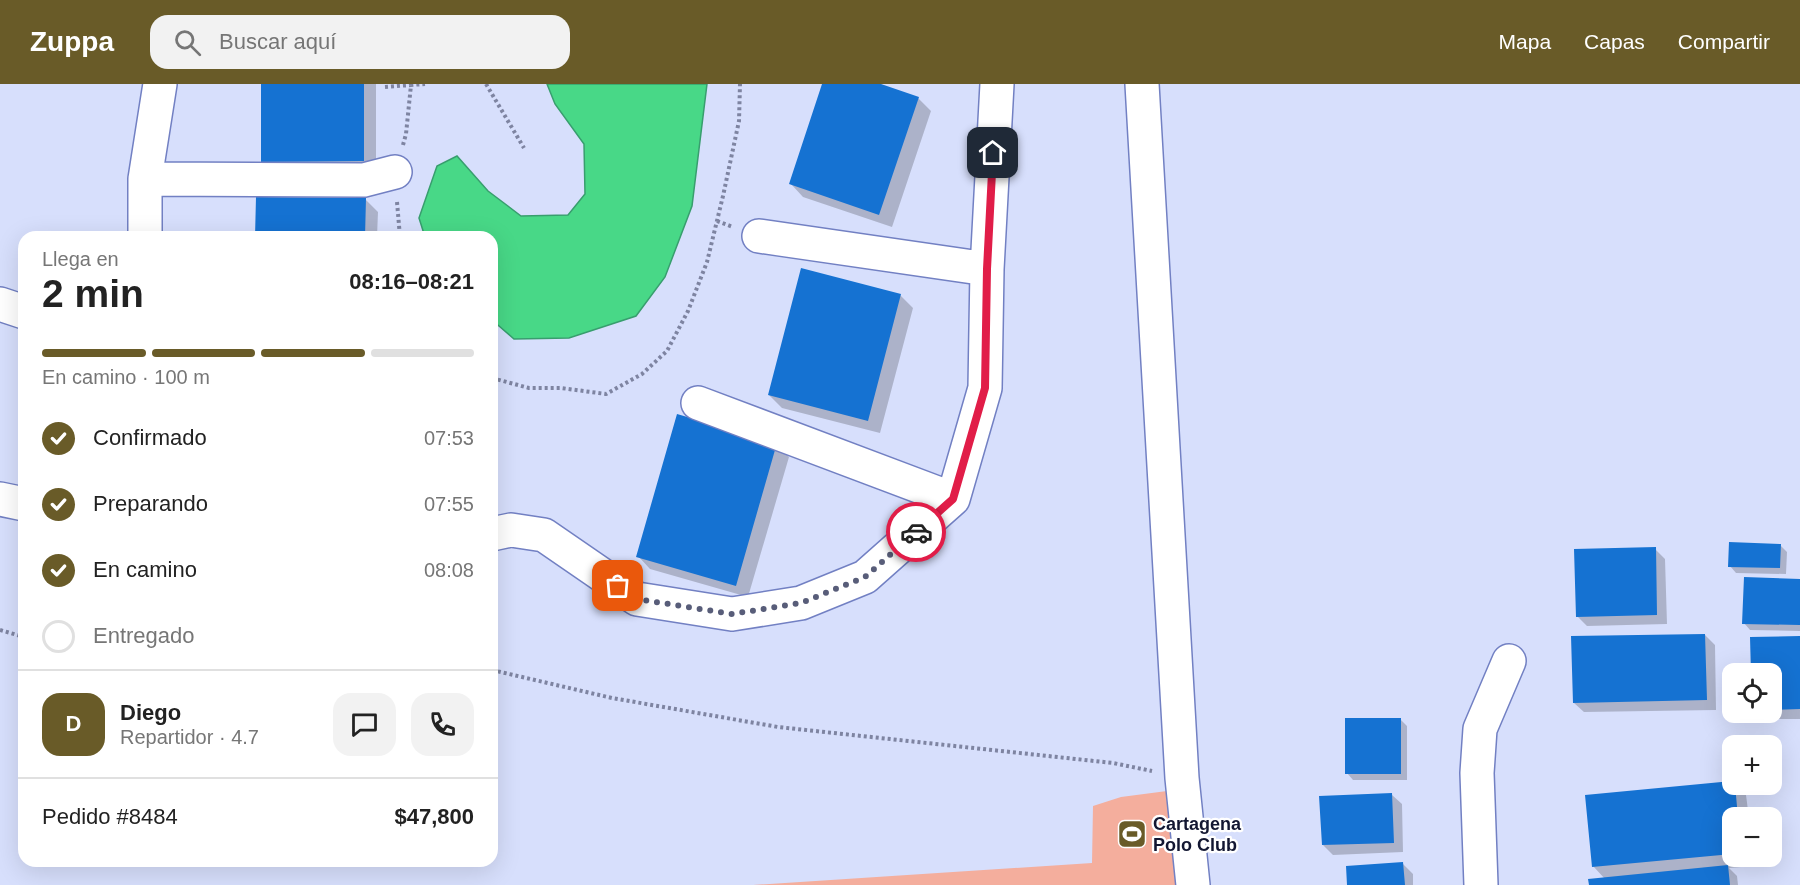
<!DOCTYPE html>
<html lang="es">
<meta charset="utf-8">
<style>
:root{--surface:#fff;--page:#f2f2f2;--text:#222;--muted:#767676;--line:#e0e0e0;--accent:#695b28}
body{margin:0;font-family:Helvetica,sans-serif;background:var(--page);color:var(--text);height:100vh;display:flex;flex-direction:column;font-size:22px;white-space:nowrap}
*{box-sizing:border-box;margin:0}
p{font-size:20px;color:var(--muted)}
.icon{flex:none;width:33px;height:33px;fill:none;stroke:currentColor;stroke-width:2;stroke-linecap:round;stroke-linejoin:round}
.map{position:relative;flex:1;overflow:hidden}
.side{position:absolute;left:18px;top:147px;width:480px;height:636px;display:flex;flex-direction:column;background:var(--surface);border-radius:18px;box-shadow:0 6px 24px #0002}
.side>*{flex:none}
.buttons{position:absolute;left:1722px;top:579px;display:grid;gap:12px}
.buttons a{display:grid;place-items:center;width:60px;height:60px;border-radius:12px;background:var(--surface);box-shadow:0 6px 24px #0002;font-size:30px}
.pin{position:absolute;display:grid;place-items:center;width:51px;height:51px;color:#fff;margin:-26px;border-radius:12px;box-shadow:0 3px 9px #0006}
.courier{position:absolute;display:grid;place-items:center;width:60px;height:60px;margin:-30px;border:4px solid #e11d48;border-radius:50%;background:#fff;color:#222;box-shadow:0 2px 8px #0007}
.headline em{font-style:normal;font-weight:800}
.headline div{display:flex;flex-direction:column-reverse}
.headline{display:flex;align-items:center;justify-content:space-between;height:102px;padding:0 24px}
h1{font-size:39px;font-weight:800;line-height:45px}
.bar{display:grid;grid-template-columns:repeat(4,1fr);gap:9px 6px;align-content:center;height:72px;padding:0 24px}
.bar i{height:8px;border-radius:4px;background:var(--line)}
.bar .active{background:var(--accent)}
.bar p{grid-column:span 4}
.line{display:flex;align-items:center;gap:15px;padding:0 24px;border-top:2px solid var(--line)}
.line div{flex:1}
.round{display:grid;place-items:center;flex:none;width:63px;height:63px;border-radius:18px;background:var(--page)}
ol{padding:0 24px;list-style:none}
li{display:flex;align-items:center;gap:18px;height:66px}
li p{margin-inline-start:auto}
li .icon{padding:6px;border-radius:50%;background:var(--accent);color:#fff;stroke-width:4}
li:last-child{color:var(--muted)}
li i{width:33px;height:33px;border:3px solid var(--line);border-radius:50%}
header{display:flex;align-items:center;gap:36px;box-sizing:border-box;height:84px;padding:0 30px;background:var(--accent);color:#fff}
header strong{font-size:28px}
nav{display:flex;gap:33px;margin-inline-start:auto;font-size:21px}
.search{width:420px;height:54px;background:var(--page);display:flex;align-items:center;gap:15px;box-sizing:border-box;padding:0 21px;border-radius:18px;color:var(--muted);font-size:22px}
.map>svg:first-child{display:block}
</style>
<header>
<strong>Zuppa</strong>
<div class="search"><svg class="icon" aria-label="search" viewBox="0 0 24 24"><circle cx="10" cy="10" r="6"/><path d="M15 15l6 6"/></svg>Buscar aquí</div>
<nav><a>Mapa</a><a>Capas</a><a>Compartir</a></nav>
</header>
<div class="map">
<svg width="1800" height="801" viewBox="0 0 1800 801">
<rect width="100%" height="100%" fill="#d7dffc"/>
<path fill="#f4ae9d" d="M1167,707l10,94h-424l339,-22 1,-57 28,-9z"/>
<path fill="#48d887" stroke="#389e6e" stroke-width="1.5" d="M547,0h160l-15,122 -27,71 -29,39 -67,22 -55,1 -22,-19v-83h-67l-6,-19 18,-52 20,-10 31,35 33,25 47,-1 17,-21 -1,-50 -29,-40z"/>
<path fill="#0003" d="M263,0h113v89l-100,1 -13,-13z
M824,0h53l41,14 13,13 -39,116 -89,-30 -12,-13z
M365,115l13,13 -1,25h-120z
M900,211l13,13 -33,125 -98,-25 -13,-13z
M776,361l13,12 -41,140 -98,-28 -12,-13z
M1780,461l7,7 -1,22 -50,-1 -6,-7z
M1655,465l10,10 2,65 -80,2 -10,-10z
M1800,496v51l-50,-1 -6,-7z
M1705,551l10,10 1,65 -132,2 -10,-9z
M1800,553v82h-37l-7,-7h16v-38z
M1400,635l7,7v54h-54l-6,-7z
M1732,698v2h4l10,11 3,23h-17v38h20l1,10 -24,2 8,8 1,9h-148l15,-6 -12,-13 -6,-70z
M1392,711l10,9 1,48 -70,3 -10,-10z
M1403,780l10,10v11h-64z"/>
<path fill="#1572d2" d="M261,0h103v77l-103,1z
M822,0h59l38,13 -40,118 -90,-31z
M256,113l110,1 -1,39h-110z
M801,184l100,26 -33,127 -100,-26z
M677,330l100,29 -41,143 -100,-29z
M1729,458l52,2 -1,24 -52,-1z
M1656,463l1,68 -81,2 -2,-68z
M1744,493l56,2v46l-58,-1z
M1705,550l2,66 -134,3 -2,-67z
M1800,552v73l-28,1v-36h-21l-1,-37z
M1345,634h56v56h-56z
M1732,697v3h3l3,34h-6v36l-140,13 -7,-72z
M1392,709l2,50 -72,2 -3,-49z
M1403,778l2,23h-58l-1,-19z
M1728,781l2,20h-141l-1,-6z"/>
<g fill="none" stroke-linecap="round" stroke-linejoin="round">
<g stroke="#7280c3" stroke-width="36">
<path id="minor" d="M1142,0l40,694 11,107
M145,95l219,1 31,-8
M759,152l228,33
M145,153v-58l15,-95
M0,220l24,8
M698,319l255,96
M0,415l24,5
M492,450l19,-4 33,5 93,64 95,15 69,-11 64,-26 88,-78 32,-111 2,-119 10,-185
M1481,801l-4,-112 3,-44 29,-68"/>
</g>
<path stroke="#7e84a1" stroke-width="4" stroke-dasharray="3 3" stroke-linecap="butt" d="M486,0l38,64
M385,3l26,-2
M403,61l3,-11 5,-49 14,-1
M397,118l3,35
M717,137l16,6
M492,294l37,10h32l45,6 36,-20 25,-23 21,-40 19,-49 16,-66 16,-75 1,-37
M0,546l24,7
M492,586l120,28 166,29 335,36 39,8"/>
<use href="#minor" stroke="#fff" stroke-width="33"/>
</g>
<g fill="none" stroke-linecap="round" stroke-linejoin="round">
<path stroke="#585d79" stroke-width="6" stroke-dasharray="0 10.8" d="M618,502l19,13 95,15 69,-11 64,-26 51,-45"/>
<path stroke="#e11d48" stroke-width="8" d="M916,448l37,-33 32,-111 2,-119 6,-116"/>
</g>
<defs>
<g id="stadium-square" transform="scale(1.5)"><rect x="-9" y="-9" width="18" height="18" rx="4" fill="#695b28" stroke="#fff"/><path d="M0-5a6.5 5 0 1 0 0 10a6.5 5 0 1 0 0-10ZM-3.5-1.8h7v3.6h-7Z" fill="#fff"/></g>
</defs>
<g fill-rule="evenodd">
<use href="#stadium-square" x="1132" y="750"/>
</g>
<g text-anchor="middle" stroke-width="4.5" stroke-linejoin="round" paint-order="stroke">
<g font-size="18" font-weight="bold" fill="#131732" stroke="#fff" text-anchor="start">
<text x="1153" y="746">Cartagena<tspan x="1153" dy="21">Polo Club</tspan></text>
</g>
</g>
</svg>
<div class="buttons">
<a><svg class="icon" aria-label="locate" viewBox="0 0 24 24"><circle cx="12" cy="12" r="6"/><path d="M12 2v4M12 18v4M2 12h4M18 12h4"/></svg></a>
<a>+</a>
<a>−</a>
</div>
<div class="pin" style="left:618px;top:502px;background:#ea580c"><svg class="icon" aria-label="bag" viewBox="0 0 24 24"><path d="M5 8h14l-1 12H6zM9 8a3 3 0 0 1 6 0"/></svg></div>
<div class="pin" style="left:993px;top:69px;background:#1f2937"><svg class="icon" aria-label="home" viewBox="0 0 24 24"><path d="M3 11l9-7 9 7M6 9v11h12V9"/></svg></div>
<div class="courier" style="left:916px;top:448px"><svg class="icon" aria-label="car" viewBox="0 0 24 24"><path d="M5 17H2v-5l4-1 3-4h7l3 4 3 1v5h-3M9 17h6M6 11h13"/><circle cx="7" cy="17" r="2"/><circle cx="17" cy="17" r="2"/></svg></div>
<section class="side">
<div class="headline"><div><h1>2 min</h1><p>Llega en</p></div><em>08:16–08:21</em></div>
<div class="bar"><i class="active"></i><i class="active"></i><i class="active"></i><i></i><p>En camino · 100 m</p></div>
<ol>
<li><svg class="icon" aria-label="check" viewBox="0 0 24 24"><path d="M5 12l5 5 9-10"/></svg>Confirmado<p>07:53</p></li>
<li><svg class="icon" aria-label="check" viewBox="0 0 24 24"><path d="M5 12l5 5 9-10"/></svg>Preparando<p>07:55</p></li>
<li><svg class="icon" aria-label="check" viewBox="0 0 24 24"><path d="M5 12l5 5 9-10"/></svg>En camino<p>08:08</p></li>
<li><i></i>Entregado</li>
</ol>
<div class="line" style="height:108px"><b class="round" style="background:var(--accent);color:#fff">D</b><div><b>Diego</b><p>Repartidor · 4.7</p></div><a class="round"><svg class="icon" aria-label="chat" viewBox="0 0 24 24"><path d="M4 5h16v11H9l-5 4z"/></svg></a><a class="round"><svg class="icon" aria-label="phone" viewBox="0 0 24 24"><path d="M5 4h4l2 5-3 2q2 4 5 5l2-3 5 2v4C11 20 4 13 5 4z"/></svg></a></div>
<div class="line" style="height:78px"><div>Pedido #8484</div><b>$47,800</b></div>
</section>
</div>
